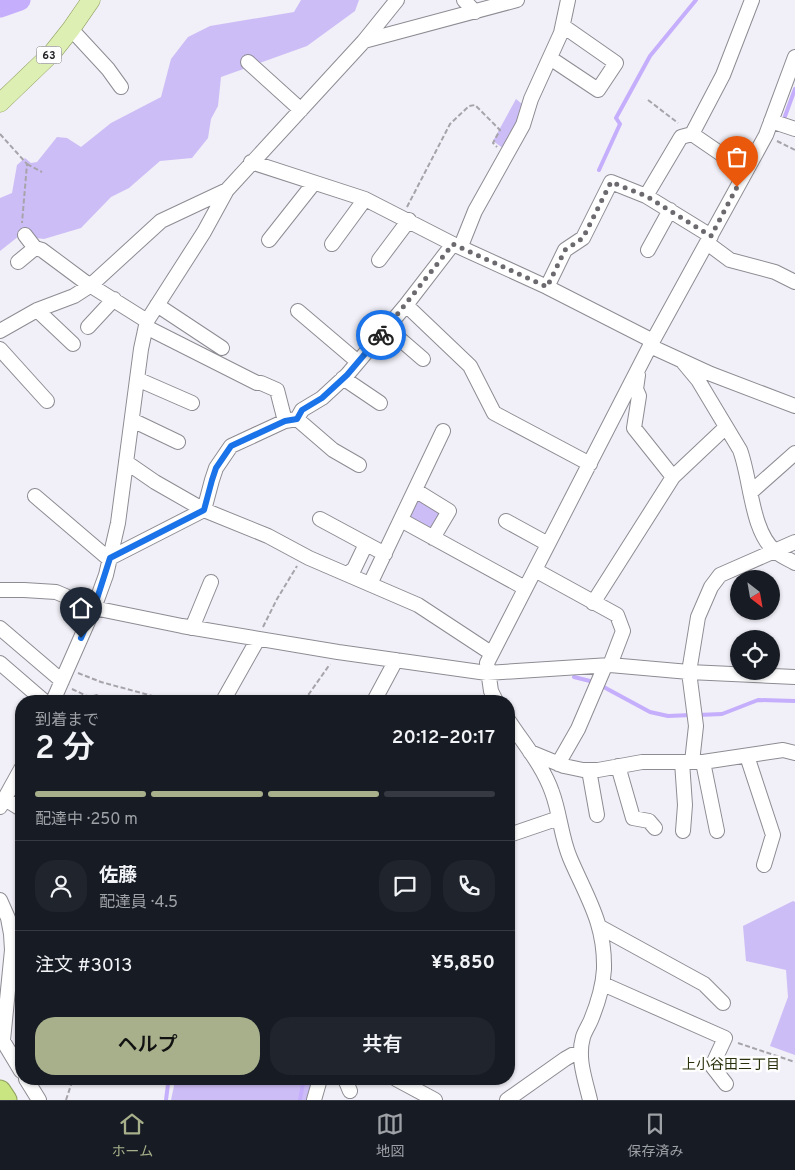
<!DOCTYPE html>
<html lang="ja">
<meta charset="utf-8">
<style>
:root{--surface:#171b24;--page:#20242c;--text:#f1f3f6;--muted:#9ea1a6;--line:#363941;--accent:#a7b08a}
body{margin:0;font-family:Overpass,"Noto Sans JP",sans-serif;background:var(--page);color:var(--text);height:100vh;display:flex;flex-direction:column;font-size:19px;white-space:nowrap}
*{box-sizing:border-box;margin:0}
p{font-size:16px;color:var(--muted)}
.icon{flex:none;width:28px;height:28px;fill:none;stroke:currentColor;stroke-width:2;stroke-linecap:round;stroke-linejoin:round}
.map{position:relative;flex:1;overflow:hidden}
.sheet{position:absolute;left:15px;top:695px;width:500px;height:390px;display:flex;flex-direction:column;background:var(--surface);border-radius:20px;box-shadow:0 1px 4px #0004}
.sheet>*{flex:none}
.needle{width:32px;rotate:149deg}
.controls{position:absolute;left:730px;top:570px;display:grid;gap:10px}
.controls a{display:grid;place-items:center;width:50px;height:50px;border-radius:50%;background:var(--surface);box-shadow:0 1px 4px #0004;font-size:25px}
.pin{position:absolute;display:grid;place-items:center;width:42px;height:42px;color:#fff;margin:-51px -21px;border-radius:50% 50% 50% 0;rotate:-45deg;box-shadow:0 0 5px #0007}
.pin .icon{rotate:45deg}
.courier{position:absolute;display:grid;place-items:center;width:50px;height:50px;margin:-25px;border:4px solid #1a73e8;border-radius:50%;background:#fff;color:#222;box-shadow:0 1px 6px #0007}
.head em{font-style:normal;font-weight:600}
.head div{display:flex;flex-direction:column-reverse}
.head{display:flex;align-items:center;justify-content:space-between;height:85px;padding:0 20px}
h1{font-size:32px;font-weight:600;line-height:38px}
.bar{display:grid;grid-template-columns:repeat(4,1fr);gap:8px 5px;align-content:center;height:60px;padding:0 20px}
.bar i{height:6px;border-radius:4px;background:var(--line)}
.bar .on{background:var(--accent)}
.bar p{grid-column:span 4}
.line{display:flex;align-items:center;gap:12px;padding:0 20px;border-top:1px solid var(--line)}
.line div{flex:1}
.round{display:grid;place-items:center;flex:none;width:52px;height:52px;border-radius:20px;background:var(--page)}
.cta{display:flex;gap:10px;margin-top:auto;padding:10px 20px}
.cta a{flex:1;height:58px;border-radius:20px;background:var(--accent);color:#111;font-size:20px;font-weight:600;line-height:58px;text-align:center}
.cta a+a{background:var(--page);color:var(--text)}
.tabs{display:flex;justify-content:space-around;align-items:center;height:70px;border-top:1px solid var(--line);background:var(--surface);font-size:14px;color:var(--muted)}
.tabs a{display:grid;justify-items:center;gap:2px}
.tabs .on{color:var(--accent)}
.map>svg:first-child{display:block}
</style>
<div class="map">
<svg width="795" height="1100" viewBox="0 0 795 1100">
<rect width="100%" height="100%" fill="#f1eff7"/>
<path fill="#cdbdf7" d="M301,0h58l-4,11 -48,35 -86,31 -3,29 -7,13 -3,19 -16,20 -32,3 -31,27 -18,9 -30,31 -37,11 -25,-3 -19,15v-53l12,-5 5,-28 8,-7 6,5 6,-1 20,-25 10,1 14,9 30,-24 50,-26 10,-38 17,-22 22,-11 84,-14z
M516,99l12,10 -21,42 -14,-10z
M420,501l19,10 2,5 -11,16 -22,-15 7,-14z
M793,901l2,1v153l-25,-9 18,-49 -2,-27 -40,-9 -3,-35z
M171,1079h142l-2,21h-140l3,-14z"/>
<g fill="none" stroke-linecap="round" stroke-linejoin="round">
<path stroke="#c5aefc" stroke-width="4" d="M784,119l11,-30
M599,170l21,-46 -4,-6 34,-62 46,-56
M574,677l20,5
M600,685l50,27 18,4 23,-1
M698,715l24,-1 36,-14 37,1
M166,1079l2,5 -2,16
M300,1100l3,-17"/>
<path stroke="#c5aefc" stroke-width="21" d="M0,7l20,-7"/>
<g stroke="#8e8c93" stroke-width="16">
<path id="minor" d="M464,0l11,12
M71,29l37,40 13,18
M364,41l33,-41
M550,58l48,32 18,-27 -53,-37
M248,62l53,48
M771,121l24,8
M251,162l114,37 88,45 94,43 106,54
M746,171l-54,-37 31,-59 29,-75
M646,196l35,-59 11,-3
M25,235l10,13 7,2 43,32 62,39
M269,240l45,-57
M707,243l23,17 45,12 20,10
M332,244l33,-45
M461,246l14,-35 48,-86 8,-26 30,-66 7,-33
M648,250l22,-40
M379,260l30,-40
M18,262l17,-14
M547,287l18,-37 18,-12 28,-56 35,14 65,40
M157,305l65,43
M406,305l64,61 24,47 96,51
M37,310l36,34
M298,311l60,51
M88,327l26,-28
M146,327l111,56h4l16,7 8,31
M387,328l36,31
M0,331l37,-21 37,-14 17,-11 70,-64 66,-31
M650,346l61,28 84,32
M0,349l47,52
M683,362l15,18 42,70c11,29 11,81 35,101 6,5 13,8 20,12
M638,375l-2,14 3,7 -5,32 39,49
M343,378l37,25
M137,379l55,24
M297,419l36,31 26,15
M132,420l46,22
M126,462l29,20 49,28 64,26 41,22 109,47 73,48
M415,490l34,21 -16,27
M751,492l44,-39
M35,496l75,64
M320,519l65,35
M401,520l124,68
M506,521l42,23
M110,558l94,-48 8,-30 4,-12 15,-22 54,-25 12,-2 5,-9 20,-12 25,-23 59,-70 47,-61
M535,570l82,45 6,16 -13,34
M347,574l7,-5 12,-25
M370,584l73,-153
M0,590h24l32,2 38,16 88,18 156,26 149,21 123,-8 79,7 106,5
M593,603l80,-126 53,-50
M0,628l62,53
M192,628l19,-46
M0,663l44,38
M53,701l41,-93 12,-33 12,-52 23,-174 6,-28 57,-89 23,-42 137,-149 153,-41
M223,701l35,-62
M374,701l22,-41
M496,701l-5,-10 -4,-28 163,-317 116,-211 29,-78
M509,721c15,23 34,45 43,71 8,21 9,45 18,66 17,40 35,65 34,111 -1,18 -6,34 -13,51 -2,5 -6,11 -8,17 -6,21 2,42 7,63
M530,752l34,14 19,4h15l44,-8h61l80,-12 12,3
M747,756l26,79 -9,30
M682,762l3,43 -2,26
M692,762l4,-36 -7,-54 9,-55 13,-30 9,-12 75,-33
M703,762l14,69
M558,764l20,-35 27,-63
M618,766l15,52 16,3 6,7
M589,770l8,45
M5,799l16,10
M0,807l21,-38
M509,835l50,-17
M0,900l8,18 3,16 1,16 -9,90
M600,927l104,57 19,19
M603,984l122,54 -13,28 14,18
M0,1036l21,35
M26,1079l13,21
M345,1079l5,12
M396,1079l39,21
M314,1100l6,-21
M507,1100l58,-41 7,-4 9,-1"/>
</g>
<g stroke="#8fa161" stroke-width="19">
<path id="major" d="M0,103l52,-50 19,-24 20,-29"/>
</g>
<g stroke="#8fa161" stroke-width="23">
<path id="highway" d="M0,1091l6,9"/>
</g>
<path stroke="#a6a4aa" stroke-width="2" stroke-dasharray="5 2.5" stroke-linecap="butt" d="M648,100l30,23
M0,134l27,30 -5,59
M777,141l18,9
M27,164l15,8
M407,207l43,-83 19,-18 6,-1 25,25 -7,13 4,4
M263,627l14,-28 20,-33
M78,673l23,9 70,19
M72,689l17,8 8,-2 14,6
M304,701l26,-37
M738,1043l57,19
M66,1100l7,-21"/>
<use href="#minor" stroke="#fff" stroke-width="14"/>
<use href="#major" stroke="#deefb3" stroke-width="18"/>
<use href="#highway" stroke="#c8e581" stroke-width="21"/>
</g>
<g fill="none" stroke-linecap="round" stroke-linejoin="round">
<path stroke="#6c6a6f" stroke-width="5" stroke-dasharray="0 9" d="M381,335l72,-91 94,43 18,-37 18,-12 28,-56 35,14 65,40 26,-49"/>
<path stroke="#1a73e8" stroke-width="6" d="M81,638l13,-30 16,-50 94,-48 8,-30 4,-12 15,-22 54,-25 12,-2 5,-9 20,-12 25,-23 34,-40"/>
</g>
<g text-anchor="middle" stroke-width="5" stroke-linejoin="round" paint-order="stroke">
<rect fill="#fefeff" stroke="#656567" stroke-width="1" x="36.5" y="46.5" width="25" height="17" rx="4"/>
<g font-size="11" font-weight="bold" fill="#242326">
<text x="49" y="59">63</text>
</g>
<g font-size="14" fill="#29320c" stroke="#fefeff">
<text x="731" y="1069">上小谷田三丁目</text>
</g>
</g>
</svg>
<div class="controls">
<a><svg class="needle" viewBox="-14 -14 28 28"><path d="M0-13l5 13h-10z" fill="#e53935"/><path d="M0 13l5-13h-10z" fill="#9ea1a6"/></svg></a>
<a><svg class="icon" aria-label="locate" viewBox="0 0 24 24"><circle cx="12" cy="12" r="6"/><path d="M12 2v4M12 18v4M2 12h4M18 12h4"/></svg></a>
</div>
<div class="pin" style="left:737px;top:187px;background:#ea580c"><svg class="icon" aria-label="bag" viewBox="0 0 24 24"><path d="M5 8h14l-1 12H6zM9 8a3 3 0 0 1 6 0"/></svg></div>
<div class="pin" style="left:81px;top:638px;background:#1f2937"><svg class="icon" aria-label="home" viewBox="0 0 24 24"><path d="M3 11l9-7 9 7M6 9v11h12V9"/></svg></div>
<div class="courier" style="left:381px;top:335px"><svg class="icon" aria-label="bike" viewBox="0 0 24 24"><circle cx="6" cy="16" r="4"/><circle cx="18" cy="16" r="4"/><path d="M6 16l4-8h5l3 8M10 8l3 8H6M13 5h3"/></svg></div>
<section class="sheet">
<div class="head"><div><h1>2 分</h1><p>到着まで</p></div><em>20:12–20:17</em></div>
<div class="bar"><i class="on"></i><i class="on"></i><i class="on"></i><i></i><p>配達中 · 250 m</p></div>
<div class="line" style="height:90px"><a class="round"><svg class="icon" aria-label="person" viewBox="0 0 24 24"><circle cx="12" cy="8" r="4"/><path d="M4 21q1-7 8-7t8 7"/></svg></a><div><b>佐藤</b><p>配達員 · 4.5</p></div><a class="round"><svg class="icon" aria-label="chat" viewBox="0 0 24 24"><path d="M4 5h16v11H9l-5 4z"/></svg></a><a class="round"><svg class="icon" aria-label="phone" viewBox="0 0 24 24"><path d="M5 4h4l2 5-3 2q2 4 5 5l2-3 5 2v4C11 20 4 13 5 4z"/></svg></a></div>
<div class="line" style="height:65px"><div>注文 #3013</div><b>¥5,850</b></div>
<div class="cta"><a>ヘルプ</a><a>共有</a></div>
</section>
</div>
<nav class="tabs">
<a class="on"><svg class="icon" aria-label="home" viewBox="0 0 24 24"><path d="M3 11l9-7 9 7M6 9v11h12V9"/></svg>ホーム</a>
<a><svg class="icon" aria-label="map" viewBox="0 0 24 24"><path d="M3 6l6-2 6 2 6-2v14l-6 2-6-2-6 2zM9 4v14M15 6v14"/></svg>地図</a>
<a><svg class="icon" aria-label="saved" viewBox="0 0 24 24"><path d="M7 4h10v16l-5-4-5 4z"/></svg>保存済み</a>
</nav>
